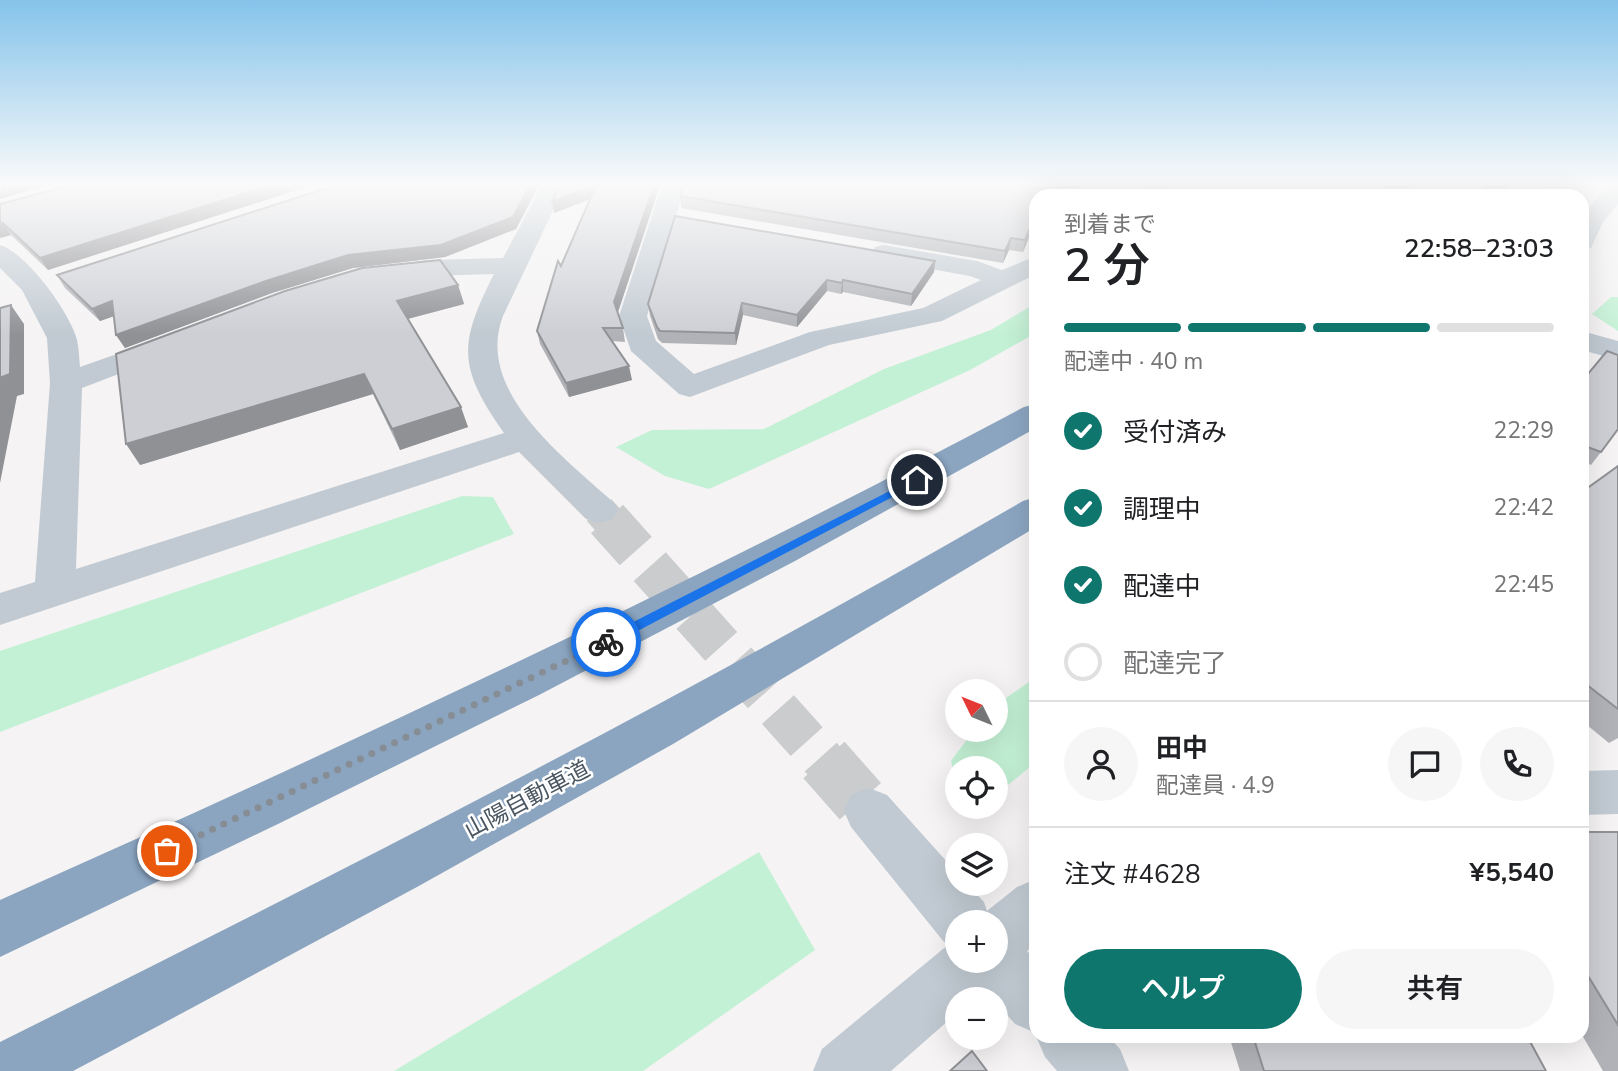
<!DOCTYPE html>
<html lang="ja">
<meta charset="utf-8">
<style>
:root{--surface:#fff;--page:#f6f6f6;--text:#202124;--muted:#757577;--line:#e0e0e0;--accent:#0f766e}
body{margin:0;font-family:"Nunito Sans","Noto Sans JP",sans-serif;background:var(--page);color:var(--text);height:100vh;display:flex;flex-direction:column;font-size:26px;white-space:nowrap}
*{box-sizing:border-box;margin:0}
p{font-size:23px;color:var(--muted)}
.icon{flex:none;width:38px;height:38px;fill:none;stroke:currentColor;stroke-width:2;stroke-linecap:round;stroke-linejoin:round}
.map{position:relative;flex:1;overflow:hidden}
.side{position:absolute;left:1029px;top:189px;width:560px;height:854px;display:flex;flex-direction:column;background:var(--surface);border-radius:21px;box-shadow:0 7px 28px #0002}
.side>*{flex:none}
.needle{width:46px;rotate:313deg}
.fabs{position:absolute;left:945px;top:679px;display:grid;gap:14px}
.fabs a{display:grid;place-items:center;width:63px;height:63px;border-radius:50%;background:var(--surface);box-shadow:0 7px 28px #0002;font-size:35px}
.pin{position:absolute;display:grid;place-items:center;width:60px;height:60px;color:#fff;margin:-30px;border:4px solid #fff;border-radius:50%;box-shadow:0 2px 7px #0007}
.courier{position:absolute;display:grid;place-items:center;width:70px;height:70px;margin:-35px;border:5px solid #1a73e8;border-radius:50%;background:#fff;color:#222;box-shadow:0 2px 9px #0007}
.overview em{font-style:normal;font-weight:600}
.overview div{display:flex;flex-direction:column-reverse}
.overview{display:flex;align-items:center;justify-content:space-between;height:119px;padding:0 35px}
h1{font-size:46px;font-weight:600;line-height:52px}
.bar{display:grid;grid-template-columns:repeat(4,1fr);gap:10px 7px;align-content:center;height:84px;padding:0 35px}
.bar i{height:9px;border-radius:5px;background:var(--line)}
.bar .current{background:var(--accent)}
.bar p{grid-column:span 4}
.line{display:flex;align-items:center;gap:18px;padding:0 35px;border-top:2px solid var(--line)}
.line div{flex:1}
.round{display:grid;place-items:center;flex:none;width:74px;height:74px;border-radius:37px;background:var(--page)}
ol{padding:0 35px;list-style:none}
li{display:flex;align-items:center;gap:21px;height:77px}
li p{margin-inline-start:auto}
li .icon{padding:7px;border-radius:50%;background:var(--accent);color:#fff;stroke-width:4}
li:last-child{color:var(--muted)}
li i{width:38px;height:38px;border:4px solid var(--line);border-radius:50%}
.cta{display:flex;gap:14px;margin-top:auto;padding:14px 35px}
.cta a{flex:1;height:80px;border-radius:42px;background:var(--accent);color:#fff;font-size:28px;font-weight:600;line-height:80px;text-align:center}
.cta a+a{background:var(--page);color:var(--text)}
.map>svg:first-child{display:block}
</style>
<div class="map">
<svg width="1618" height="1071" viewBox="0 0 1618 1071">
<rect width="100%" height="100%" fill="#f5f3f3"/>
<path fill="#c3f1d5" d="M1228,185h79l-20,11h-74z
M1611,297h7v34l-26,-17z
M1036,303v30l-66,37 -261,119 -44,-13 -49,-29 36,-17 112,-1 120,-60 107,-39z
M462,496l31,1 21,37 -514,198v-81z
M1036,677v85l-40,33v-27h-39v17l-6,-24 23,-31h22v-25z
M759,852l56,98 -172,121h-249z"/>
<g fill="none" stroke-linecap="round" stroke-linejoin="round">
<path stroke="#caccce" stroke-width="33" stroke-dasharray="33 17" stroke-linecap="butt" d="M599,510l10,11"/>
<path stroke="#caccce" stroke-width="43" stroke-dasharray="43 21" stroke-linecap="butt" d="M607,519l218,243"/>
<path stroke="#caccce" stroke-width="55" stroke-dasharray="55 27" stroke-linecap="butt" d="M824,760l45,51"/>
<path fill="#c1cad2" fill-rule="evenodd" d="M542,185h23l-62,131c-29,75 62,142 109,185l6,9 -6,9 -13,4 -13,-4 -67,-67 -519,173v-32l35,-11 15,-199 -3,-45 -25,-48 -22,-22v-23c26,7 71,69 77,95 2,8 2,18 3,27l85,-30 11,3 4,6 -4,6 -94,36 -6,181 428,-136c-46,-66 -46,-88 -10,-159l-66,2 -33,4 -9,-2 -4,-6 4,-6 42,-6 75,-2z
M662,185h23l-38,131 9,25 38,33 116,-42 113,-24 58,-28 -11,-4 -95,-17 -4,-6 4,-6 9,-2 93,16 25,9 34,-14v18l-94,47 -113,24 -139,52 -11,-3 -48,-43 -12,-35z
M1144,185h26l-11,11h-26z
M1609,185h9v19l-15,18 -12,26 -9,3v-36z
M1582,331l36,10v19l-36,-10z
M1618,770v44l-36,1v-44z
M869,788l18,7 70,78v11h10l17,18 3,9 30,-24 19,-8v64l-9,8 9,9v73l-21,-9 -31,-35 -11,10h-16v14l-66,58h-78l9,-22 127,-105 -5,-2 -93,-115 -7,-16 7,-16zM957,922h39v39h-39z
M1036,1036h72l12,13 9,22h-72l-12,-14z"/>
<path fill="#8ba5c1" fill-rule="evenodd" d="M1387,185h26l-11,11h-27z
M1485,185h25l-9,11h-26z
M1036,404v24l-241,133 -256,134 -259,128 -280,134v-57c347,-154 689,-315 1024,-493z
M1036,497v30l-363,217 -256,143 -257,138 -87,46h-73v-29c345,-172 689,-347 1023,-541z"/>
</g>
<path fill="#b0b2b7" d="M71,185h241l-264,85 -37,-35 -11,3v-34z
M336,185h203l-23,44 -71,28 -92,11 -81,25 -147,55 -9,-13 -2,-19 -14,5 -35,-33 -8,-13z
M560,185h100l-42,127 5,16 2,14 -13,-1 20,39 -63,17 -29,-53 -3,-13 24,-65 29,-67 -36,14z
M1066,185h17l-1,3h-1l-2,8h-43v29h-2l-11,27 -14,-2 -6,13 -322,-55 -1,-12 396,-9z
M935,261l-1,11 -23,34 -68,-14 -2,2 -14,-3 -30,36 -54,-12 -7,30 -74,-2 -4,-4 -8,-23 -2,-12z
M458,285l6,19 -56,15 60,108 -68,23 -27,-56 -233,71z
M1582,381l19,71 -10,13 -9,-4z
M1618,466v272l-9,5 -27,-22v-229z
M1582,832h36v239h-15l-21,-36z
M1229,1036h298l19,35h-306z"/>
<path fill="#909195" d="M1,185h47l-48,14z
M271,185h41l-264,85 -8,-12z
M530,185h9l-23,44 -71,28 -92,11 -81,25 -147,55 -9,-13z
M594,185h2l2,11 -44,17 -2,-11z
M654,185h6l-43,130 -3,-13z
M1036,214l-2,11 -11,27 2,-12z
M0,223h3l8,12 -11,3z
M1011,238l-2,12 -6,13 2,-12z
M935,261l-1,11 -23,34 1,-12z
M827,280v11l-30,36v-12z
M843,280v12l-2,2 1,-11z
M458,285l6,19 -61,16 -6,-19z
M112,301l8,13 -20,7 -8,-12z
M742,303l1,12 -7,30 -1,-12z
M11,305l13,19v70l-7,2 -17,87v-97z
M629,366l3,14 -63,17 -3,-14z
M364,374l9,20 -233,71 -14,-21z
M461,407l7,20 -68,23 -8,-21z"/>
<path fill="#cdcfd5" stroke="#909195" stroke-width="2" d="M71,185h200l-231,73 -37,-35h-3v-19z
M336,185h194l-17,32 -72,28 -93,10 -82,26 -150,54 -4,-34 -20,8 -35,-34z
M560,185h34l-42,17z
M596,185h58l-40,117 9,26h-20l26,38 -63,17 -29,-52 21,-70 3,5z
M683,185h339l16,3 43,-1 -3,9h-42v18l-11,26 -14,-2 -6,13 -325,-55z
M675,216l260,45 -23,33 -69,-14 -1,3 -15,-3 -30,35 -55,-12 -7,30 -75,-2 -3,-4 -9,-23z
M440,260l18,25 -61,16 64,106 -69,22 -28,-55 -238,70 -10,-90 169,-63 77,-23z
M11,305l-1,69 -8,3 -2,9v-78z
M1607,351l11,4v74l-17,23 -19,-7v-64z
M1618,466v243l-36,-28v-189z
M1582,832h36v193l-36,-59z
M1253,1036h274l19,35h-282z
M972,1051l15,20h-37z"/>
<linearGradient id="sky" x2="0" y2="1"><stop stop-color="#85c3ea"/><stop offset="0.55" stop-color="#fafafa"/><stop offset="1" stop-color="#fafafa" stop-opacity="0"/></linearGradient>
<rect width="1618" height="335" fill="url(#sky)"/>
<path fill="#1a73e8" d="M917,477l4,1v4l-310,163 -5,2 -6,-5 2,-4z"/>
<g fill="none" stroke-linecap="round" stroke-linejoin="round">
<path stroke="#868d94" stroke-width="7" stroke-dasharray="0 12.6" d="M167,851l439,-209"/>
</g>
<g text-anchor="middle" stroke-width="5" stroke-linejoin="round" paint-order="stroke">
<g font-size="23" fill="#4a5661" stroke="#fff">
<text transform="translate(527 799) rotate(-28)" y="8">山陽自動車道</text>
</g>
</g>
</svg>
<div class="fabs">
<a><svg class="needle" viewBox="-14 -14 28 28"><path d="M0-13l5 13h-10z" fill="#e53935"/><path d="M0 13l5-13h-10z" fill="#757577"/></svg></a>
<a><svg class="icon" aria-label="locate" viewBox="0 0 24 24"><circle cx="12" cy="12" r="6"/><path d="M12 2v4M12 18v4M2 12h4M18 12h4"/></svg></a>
<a><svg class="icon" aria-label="layers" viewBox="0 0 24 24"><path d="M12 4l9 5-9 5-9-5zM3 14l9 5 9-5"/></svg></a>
<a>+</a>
<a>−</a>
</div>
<div class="pin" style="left:167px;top:851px;background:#ea580c"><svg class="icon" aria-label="bag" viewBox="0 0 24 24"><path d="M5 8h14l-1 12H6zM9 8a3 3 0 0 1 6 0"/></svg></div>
<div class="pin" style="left:917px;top:480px;background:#1f2937"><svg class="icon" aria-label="home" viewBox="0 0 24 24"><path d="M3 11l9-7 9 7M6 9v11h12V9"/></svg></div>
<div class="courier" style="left:606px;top:642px"><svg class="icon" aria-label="bike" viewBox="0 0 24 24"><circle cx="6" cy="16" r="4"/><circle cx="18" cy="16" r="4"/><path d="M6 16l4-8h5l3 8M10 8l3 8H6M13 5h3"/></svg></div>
<section class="side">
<div class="overview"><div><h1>2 分</h1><p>到着まで</p></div><em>22:58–23:03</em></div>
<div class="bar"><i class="current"></i><i class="current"></i><i class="current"></i><i></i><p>配達中 · 40 m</p></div>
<ol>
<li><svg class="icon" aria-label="check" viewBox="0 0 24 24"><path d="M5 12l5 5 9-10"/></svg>受付済み<p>22:29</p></li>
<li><svg class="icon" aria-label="check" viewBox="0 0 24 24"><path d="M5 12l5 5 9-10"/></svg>調理中<p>22:42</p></li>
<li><svg class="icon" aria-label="check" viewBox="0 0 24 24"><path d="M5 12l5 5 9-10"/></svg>配達中<p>22:45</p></li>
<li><i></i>配達完了</li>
</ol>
<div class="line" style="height:126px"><a class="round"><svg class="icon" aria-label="person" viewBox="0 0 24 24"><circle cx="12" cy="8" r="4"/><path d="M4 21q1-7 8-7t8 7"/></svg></a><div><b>田中</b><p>配達員 · 4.9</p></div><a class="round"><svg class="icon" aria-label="chat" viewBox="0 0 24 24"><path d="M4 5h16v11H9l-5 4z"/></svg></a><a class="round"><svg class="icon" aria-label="phone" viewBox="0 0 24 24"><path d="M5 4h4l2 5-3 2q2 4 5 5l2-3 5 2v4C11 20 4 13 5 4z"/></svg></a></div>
<div class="line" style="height:91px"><div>注文 #4628</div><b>¥5,540</b></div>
<div class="cta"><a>ヘルプ</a><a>共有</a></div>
</section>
</div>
